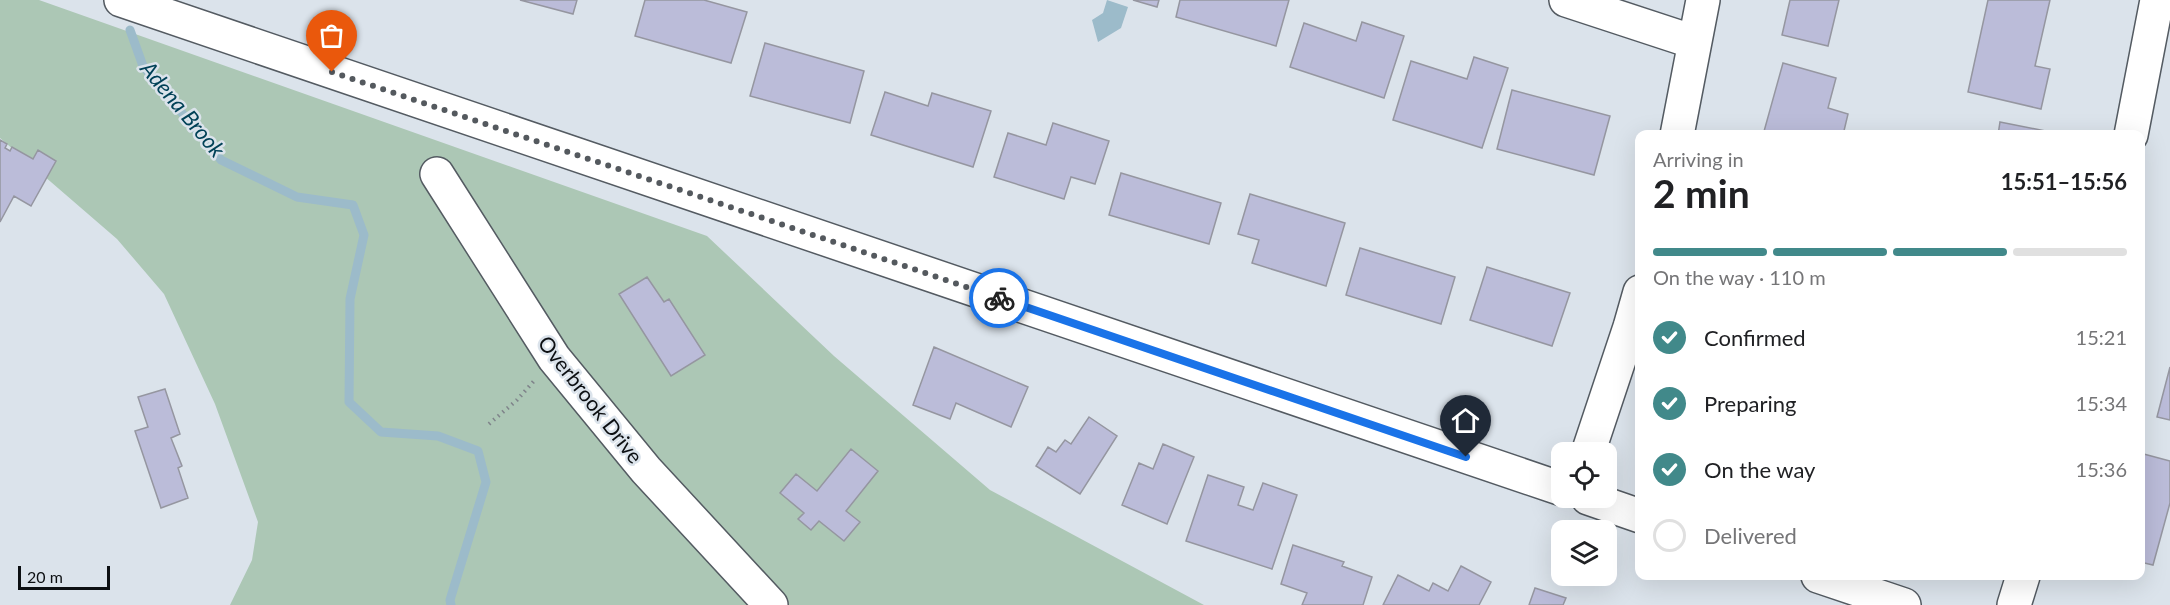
<!DOCTYPE html>
<meta charset="utf-8">
<style>
:root{--surface:#fff;--page:#f6f6f6;--text:#202124;--muted:#757577;--line:#e0e0e0;--accent:#41898a}
body{margin:0;font-family:Lato,sans-serif;background:var(--page);color:var(--text);height:100vh;display:flex;flex-direction:column;font-size:22px;white-space:nowrap}
*{box-sizing:border-box;margin:0}
p{font-size:20px;color:var(--muted)}
.icon{flex:none;width:33px;height:33px;fill:none;stroke:currentColor;stroke-width:2;stroke-linecap:round;stroke-linejoin:round}
.map{position:relative;flex:1;overflow:hidden}
.drawer{position:absolute;left:1635px;top:130px;width:510px;height:450px;display:flex;flex-direction:column;background:var(--surface);border-radius:12px;box-shadow:0 6px 24px #0002}
.drawer>*{flex:none}
.tools{position:absolute;left:1551px;top:442px;display:grid;gap:12px}
.tools a{display:grid;place-items:center;width:66px;height:66px;border-radius:12px;background:var(--surface);box-shadow:0 6px 24px #0002;font-size:30px}
.scale{position:absolute;left:18px;bottom:15px;width:92px;box-sizing:border-box;padding-left:6px;border:3px solid #0c0f12;border-top:0;font-size:16px;line-height:21px;white-space:nowrap;color:#0c0f12;-webkit-text-stroke:4px #dbe3eb;paint-order:stroke}
.pin{position:absolute;display:grid;place-items:center;width:51px;height:51px;color:#fff;margin:-62px -26px;border-radius:50% 50% 50% 0;rotate:-45deg;box-shadow:0 0 6px #0007}
.pin .icon{rotate:45deg}
.courier{position:absolute;display:grid;place-items:center;width:60px;height:60px;margin:-30px;border:4px solid #1a73e8;border-radius:50%;background:#fff;color:#222;box-shadow:0 2px 8px #0007}
.headline em{font-style:normal;font-weight:700}
.headline div{display:flex;flex-direction:column-reverse}
.headline{display:flex;align-items:center;justify-content:space-between;height:102px;padding:0 18px}
h1{font-size:39px;font-weight:700;line-height:45px}
.bar{display:grid;grid-template-columns:repeat(4,1fr);gap:9px 6px;align-content:center;height:72px;padding:0 18px}
.bar i{height:8px;border-radius:4px;background:var(--line)}
.bar .current{background:var(--accent)}
.bar p{grid-column:span 4}
ol{padding:0 18px;list-style:none}
li{display:flex;align-items:center;gap:18px;height:66px}
li p{margin-inline-start:auto}
li .icon{padding:6px;border-radius:50%;background:var(--accent);color:#fff;stroke-width:4}
li:last-child{color:var(--muted)}
li i{width:33px;height:33px;border:3px solid var(--line);border-radius:50%}
.map>svg:first-child{display:block}
</style>
<div class="map">
<svg width="2170" height="605" viewBox="0 0 2170 605">
<rect width="100%" height="100%" fill="#dbe3eb"/>
<path fill="#acc7b5" d="M0,0h39l668,236 127,120 156,134 214,115h-974l22,-45 6,-38 -43,-118 -51,-110 -47,-55 -117,-101z"/>
<path fill="#9cbbca" d="M1107,0l21,7 -7,21 -23,14 -6,-22 11,-7z"/>
<g fill="none" stroke-linecap="round" stroke-linejoin="round">
<path stroke="#9cbbca" stroke-width="9" d="M130,30l13,36 78,94 76,37 56,8 11,30 -14,64 -1,103 32,30 57,4 40,15 8,31 -36,118 1,5"/>
</g>
<path fill="#bbbcd9" stroke="#9596a0" stroke-width="1.5" d="M520,0h57l-4,14z
M645,0h59l43,12 -16,51 -96,-27z
M1133,0h26l-2,7z
M1180,0h109l-13,46 -100,-29z
M1790,0h49l-11,46 -46,-11z
M1988,0h62l-15,66 15,3 -9,40 -73,-17z
M1362,22l42,14 -20,62 -94,-31 14,-44 52,18z
M765,43l99,28 -14,52 -100,-27z
M1474,57l34,11 -26,80 -89,-28 18,-59 56,18z
M1783,63l53,15 -8,30 20,6 -5,21 -18,-4 -1,4h-61z
M1512,90l98,26 -16,59 -97,-26z
M885,92l43,14 4,-13 59,18 -18,56 -102,-32z
M2000,122l46,9v4h-48z
M1053,123l56,18 -14,43 -24,-7 -7,22 -70,-22 14,-44 38,12z
M0,140l7,4 -2,4 5,3 2,-4 21,12 5,-9 18,11 -25,45 -17,-10 -14,26z
M1121,173l100,30 -12,41 -100,-29z
M1250,194l95,29 -19,63 -74,-23 7,-23 -21,-6z
M1360,248l95,29 -14,47 -95,-29z
M1487,267l83,26 -18,53 -82,-26z
M647,277l17,25 5,-3 36,56 -34,21 -52,-82z
M934,347l94,40 -17,40 -55,-24 -6,16 -37,-14z
M2170,367v53l-13,-3z
M165,389l15,45 -9,4 11,28 -4,2 10,30 -27,10 -26,-77 13,-4 -10,-30z
M1089,417l28,19 -37,58 -44,-28 12,-19 8,5 9,-12 6,4z
M1163,444l31,13 -27,67 -45,-19 17,-42 14,6z
M851,449l27,22 -32,40 14,11 -16,19 -25,-20 -8,9 -13,-11 6,-6 -24,-20 16,-19 21,17z
M2140,453l30,8v42l-17,62 -13,-3z
M1208,475l36,12 -6,18 15,5 10,-27 34,12 -25,74 -86,-28z
M1293,545l51,17 -2,4 30,11 -9,28h-61l5,-12 -26,-9z
M1461,566l30,16 -12,23h-96l15,-30 31,16 4,-8 15,8z
M1535,588l31,10 -3,7h-34z"/>
<g fill="none" stroke-linecap="round" stroke-linejoin="round">
<g stroke="#545b62" stroke-width="36">
<path id="street" d="M1566,0l128,42
M1677,135l26,-135
M2131,135l26,-135
M437,174l117,184 92,112 125,135
M1588,453l42,-126 10,-35
M2014,605l9,-29"/>
</g>
<g stroke="#545b62" stroke-width="36">
<path id="secondary" d="M121,0l1441,489
M1588,498l52,18
M1818,576l86,29"/>
</g>
<path stroke="#7f848a" stroke-width="4" stroke-dasharray="1.5 4.5" stroke-linecap="butt" d="M489,424l28,-24 17,-19"/>
<use href="#street" stroke="#fff" stroke-width="33"/>
<use href="#secondary" stroke="#fff" stroke-width="33"/>
</g>
<g fill="none" stroke-linecap="round" stroke-linejoin="round">
<path stroke="#54595e" stroke-width="6" stroke-dasharray="0 10.8" d="M332,72l667,226"/>
<path stroke="#1a73e8" stroke-width="8" d="M999,298l467,159"/>
</g>
<g text-anchor="middle" stroke-width="5" stroke-linejoin="round" paint-order="stroke">
<g font-size="21" fill="#0c0f12" stroke="#dbe3eb">
<text transform="translate(590 400) rotate(52)" y="7">Overbrook Drive</text>
</g>
<g font-size="22" font-style="italic" fill="#004157" stroke="#dbe3eb">
<text transform="translate(183 109) rotate(50)" y="8">Adena Brook</text>
</g>
</g>
</svg>
<div class="tools">
<a><svg class="icon" aria-label="locate" viewBox="0 0 24 24"><circle cx="12" cy="12" r="6"/><path d="M12 2v4M12 18v4M2 12h4M18 12h4"/></svg></a>
<a><svg class="icon" aria-label="layers" viewBox="0 0 24 24"><path d="M12 4l9 5-9 5-9-5zM3 14l9 5 9-5"/></svg></a>
</div>
<div class="scale">20 m</div>
<div class="pin" style="left:332px;top:72px;background:#ea580c"><svg class="icon" aria-label="bag" viewBox="0 0 24 24"><path d="M5 8h14l-1 12H6zM9 8a3 3 0 0 1 6 0"/></svg></div>
<div class="pin" style="left:1466px;top:457px;background:#1f2937"><svg class="icon" aria-label="home" viewBox="0 0 24 24"><path d="M3 11l9-7 9 7M6 9v11h12V9"/></svg></div>
<div class="courier" style="left:999px;top:298px"><svg class="icon" aria-label="bike" viewBox="0 0 24 24"><circle cx="6" cy="16" r="4"/><circle cx="18" cy="16" r="4"/><path d="M6 16l4-8h5l3 8M10 8l3 8H6M13 5h3"/></svg></div>
<section class="drawer">
<div class="headline"><div><h1>2 min</h1><p>Arriving in</p></div><em>15:51–15:56</em></div>
<div class="bar"><i class="current"></i><i class="current"></i><i class="current"></i><i></i><p>On the way · 110 m</p></div>
<ol>
<li><svg class="icon" aria-label="check" viewBox="0 0 24 24"><path d="M5 12l5 5 9-10"/></svg>Confirmed<p>15:21</p></li>
<li><svg class="icon" aria-label="check" viewBox="0 0 24 24"><path d="M5 12l5 5 9-10"/></svg>Preparing<p>15:34</p></li>
<li><svg class="icon" aria-label="check" viewBox="0 0 24 24"><path d="M5 12l5 5 9-10"/></svg>On the way<p>15:36</p></li>
<li><i></i>Delivered</li>
</ol>
</section>
</div>
